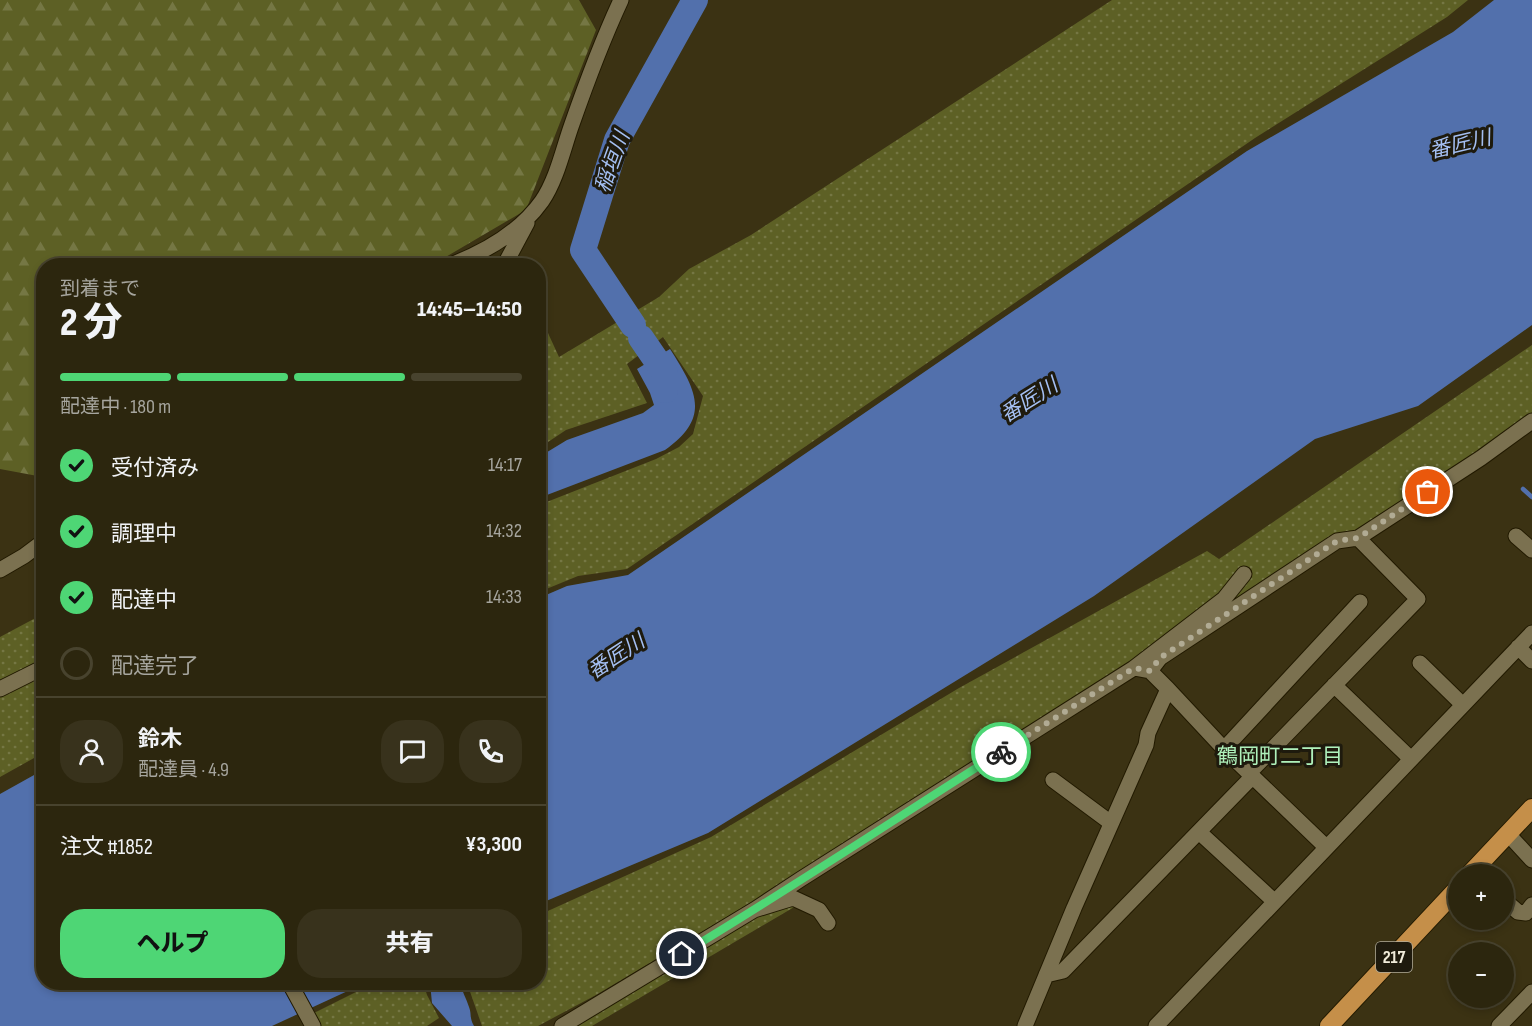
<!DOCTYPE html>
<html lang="ja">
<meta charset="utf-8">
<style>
:root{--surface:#2c260e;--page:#38321c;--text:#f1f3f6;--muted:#a6a59e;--line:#48432e;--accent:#4ed675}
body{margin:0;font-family:"Sofia Sans Condensed","Noto Sans JP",sans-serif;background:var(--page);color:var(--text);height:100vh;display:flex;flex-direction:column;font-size:22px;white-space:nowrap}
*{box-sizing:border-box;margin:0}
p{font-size:20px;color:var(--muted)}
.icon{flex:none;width:33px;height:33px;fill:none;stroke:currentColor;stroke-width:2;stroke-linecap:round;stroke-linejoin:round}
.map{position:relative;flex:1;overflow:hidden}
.details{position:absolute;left:36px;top:258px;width:510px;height:732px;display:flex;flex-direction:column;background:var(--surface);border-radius:24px;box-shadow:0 3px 9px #0003,0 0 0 2px var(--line)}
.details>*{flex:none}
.buttons{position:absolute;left:1448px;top:864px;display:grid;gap:12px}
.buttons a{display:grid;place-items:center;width:66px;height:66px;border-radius:50%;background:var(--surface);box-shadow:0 3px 9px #0003,0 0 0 2px var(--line);font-size:30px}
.pin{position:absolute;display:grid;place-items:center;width:51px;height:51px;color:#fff;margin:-26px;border:3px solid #fff;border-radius:50%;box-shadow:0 2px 6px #0007}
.courier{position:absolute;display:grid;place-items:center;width:60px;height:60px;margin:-30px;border:4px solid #4ed675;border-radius:50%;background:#fff;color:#222;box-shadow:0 2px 8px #0007}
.summary em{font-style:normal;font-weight:800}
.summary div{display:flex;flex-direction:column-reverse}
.summary{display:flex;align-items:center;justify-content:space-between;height:102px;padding:0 24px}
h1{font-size:39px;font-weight:800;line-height:45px}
.bar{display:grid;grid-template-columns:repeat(4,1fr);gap:9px 6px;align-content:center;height:72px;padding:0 24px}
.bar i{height:8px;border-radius:4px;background:var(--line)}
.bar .selected{background:var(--accent)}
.bar p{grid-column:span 4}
.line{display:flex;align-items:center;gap:15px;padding:0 24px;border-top:2px solid var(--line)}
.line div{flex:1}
.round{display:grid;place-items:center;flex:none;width:63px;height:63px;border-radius:24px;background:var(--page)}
ol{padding:0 24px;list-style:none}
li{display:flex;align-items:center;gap:18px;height:66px}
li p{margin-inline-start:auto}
li .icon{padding:6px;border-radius:50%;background:var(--accent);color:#111;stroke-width:4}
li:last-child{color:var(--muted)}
li i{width:33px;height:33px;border:3px solid var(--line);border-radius:50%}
.primary-button{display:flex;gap:12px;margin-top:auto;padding:12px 24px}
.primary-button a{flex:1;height:69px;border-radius:24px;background:var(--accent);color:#111;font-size:24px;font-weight:800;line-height:69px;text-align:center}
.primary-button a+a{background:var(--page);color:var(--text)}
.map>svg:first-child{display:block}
</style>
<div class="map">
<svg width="1532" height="1026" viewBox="0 0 1532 1026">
<defs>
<pattern id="grass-dots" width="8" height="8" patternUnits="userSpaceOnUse" patternTransform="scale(1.5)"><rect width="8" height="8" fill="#5d6025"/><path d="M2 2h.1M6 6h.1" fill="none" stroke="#757744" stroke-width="1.8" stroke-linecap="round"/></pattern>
<pattern id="forest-firs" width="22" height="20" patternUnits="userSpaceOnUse" patternTransform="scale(1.5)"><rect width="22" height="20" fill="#5d6025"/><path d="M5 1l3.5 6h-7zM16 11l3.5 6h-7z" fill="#757744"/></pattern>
</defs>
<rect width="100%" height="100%" fill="#3b3213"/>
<path fill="url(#grass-dots)" d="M1112,0h356l-21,17 -192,121 -628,431 -49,7 -39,16v-87l117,-46 23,-12 14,-13 10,-38 -40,-59 -36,27 20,39 -81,27 -27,18v-125l3,-3 17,37 100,-60 30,-28 62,-34z
M1532,345v72l-170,112 -565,346 -201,120 -58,31h-56l-15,-43 71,-1 1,-67 172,-78 248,-149 248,-137 12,8z
M43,614v139l-43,24v-140z
M791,901l5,5 -204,120h-22l185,-108z
M423,982l4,13 12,23 -12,8h-110l-7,-11 64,-32z"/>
<path fill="url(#forest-firs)" d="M0,0h579l17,30 -70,180 -94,55 -388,1 -1,211 -43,-8z"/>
<path fill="#5270ac" d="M1494,0h38v325l-114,81 -103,33 -221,157 -386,237 -169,71v-306l28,-12 61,-11 619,-424 206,-119z
M670,349c26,41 42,68 -5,101l-126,48v-41l28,-17 76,-27 11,-8 -4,-12 -13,-24z
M43,770l1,212 321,1 -93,43h-272v-232z
M430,983h30c2,8 6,15 9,24 3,8 0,10 5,19h-22l-20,-23z"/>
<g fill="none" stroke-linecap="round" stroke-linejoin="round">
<path stroke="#5270ac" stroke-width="4.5" d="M1523,489l9,8"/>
<path stroke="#5270ac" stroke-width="26" d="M633,325l-50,-75 34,-110 78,-140
M641,338l24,35v17"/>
<g stroke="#221a00" stroke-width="17">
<path id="minor" d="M448,266c35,-13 72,-34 94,-65 15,-22 21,-52 30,-77 15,-43 30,-83 49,-124
M504,266l23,-43
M1516,536l16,14
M0,570l24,-14 20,-15
M1518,647l14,14
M1420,663l43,42
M1134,668l90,-69 20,-25
M1150,671l10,-13 177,-117 21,-3 123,-80 51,-37
M1334,685l77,74
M0,689l44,-22
M1224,749l136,-147
M1249,773l169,-174 -60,-61
M1053,780l58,43
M1199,832l75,69
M1508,834l24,26
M1503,899l15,13 8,1 6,-8
M754,910l47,-31 333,-211 16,3 18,18
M1046,975l17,-4 189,-194
M289,982l24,44
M562,1026l192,-116 39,-12 26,12 9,13
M1025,1026l49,-118 72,-163 2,-12 20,-44 56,60 102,98
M1156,1026l376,-393
M1499,1026l33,-34"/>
</g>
<g stroke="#221a00" stroke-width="20">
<path id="highway" d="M1470,874l62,-66
M1329,1026l129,-138"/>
</g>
<use href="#minor" stroke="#7b7150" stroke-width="15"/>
<use href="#highway" stroke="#c58f49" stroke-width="18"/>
</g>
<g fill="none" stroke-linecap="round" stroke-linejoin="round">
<path stroke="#b1ab94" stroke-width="6" stroke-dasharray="0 10.8" d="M1001,752l133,-84 16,3 10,-13 177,-117 21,-3 70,-46"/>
<path stroke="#4ed675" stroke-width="8" d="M682,954c108,-65 213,-135 319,-202"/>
</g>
<g text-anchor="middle" stroke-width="6" stroke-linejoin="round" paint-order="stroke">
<rect fill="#1e1a0d" stroke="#b2ad9c" stroke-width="1.5" x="1376" y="942" width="36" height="30" rx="4.5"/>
<g font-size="18" font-weight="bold" fill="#f1ecda">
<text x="1394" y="963">217</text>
</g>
<g font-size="21" font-style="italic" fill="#a4bff2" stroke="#1e1a0d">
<text transform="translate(1460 144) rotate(-13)" y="7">番匠川</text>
<text transform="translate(612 162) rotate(-70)" y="7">稲垣川</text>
<text transform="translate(1029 400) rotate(-32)" y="7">番匠川</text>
<text transform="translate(616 656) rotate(-33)" y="7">番匠川</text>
</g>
<g font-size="21" fill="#aff1bb" stroke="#1e1a0d">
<text x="1280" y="763">鶴岡町二丁目</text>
</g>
</g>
</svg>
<div class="buttons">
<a>+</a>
<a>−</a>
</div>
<div class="pin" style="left:1428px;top:492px;background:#ea580c"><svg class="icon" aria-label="bag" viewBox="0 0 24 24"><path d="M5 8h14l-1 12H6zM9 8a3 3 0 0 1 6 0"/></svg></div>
<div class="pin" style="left:682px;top:954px;background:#1f2937"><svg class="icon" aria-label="home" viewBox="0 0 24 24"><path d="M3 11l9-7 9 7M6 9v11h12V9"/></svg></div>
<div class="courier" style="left:1001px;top:752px"><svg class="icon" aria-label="bike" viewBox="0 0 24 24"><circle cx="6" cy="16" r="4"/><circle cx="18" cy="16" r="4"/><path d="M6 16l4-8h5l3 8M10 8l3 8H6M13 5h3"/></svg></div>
<section class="details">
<div class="summary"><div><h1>2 分</h1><p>到着まで</p></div><em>14:45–14:50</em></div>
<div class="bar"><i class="selected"></i><i class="selected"></i><i class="selected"></i><i></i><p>配達中 · 180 m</p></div>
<ol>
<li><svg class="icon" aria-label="check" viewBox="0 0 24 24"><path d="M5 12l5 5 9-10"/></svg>受付済み<p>14:17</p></li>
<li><svg class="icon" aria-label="check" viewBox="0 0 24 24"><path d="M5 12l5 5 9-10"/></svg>調理中<p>14:32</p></li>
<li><svg class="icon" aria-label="check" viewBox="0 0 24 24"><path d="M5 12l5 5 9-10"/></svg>配達中<p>14:33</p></li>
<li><i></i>配達完了</li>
</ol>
<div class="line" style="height:108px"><a class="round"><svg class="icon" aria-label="person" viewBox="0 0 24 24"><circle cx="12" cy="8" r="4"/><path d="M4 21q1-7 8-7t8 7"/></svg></a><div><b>鈴木</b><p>配達員 · 4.9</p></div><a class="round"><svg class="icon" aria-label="chat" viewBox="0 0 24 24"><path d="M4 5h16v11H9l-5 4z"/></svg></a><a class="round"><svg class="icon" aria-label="phone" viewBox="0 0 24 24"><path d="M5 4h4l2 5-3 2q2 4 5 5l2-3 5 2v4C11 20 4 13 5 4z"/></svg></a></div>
<div class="line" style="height:78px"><div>注文 #1852</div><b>¥3,300</b></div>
<div class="primary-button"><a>ヘルプ</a><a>共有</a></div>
</section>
</div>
